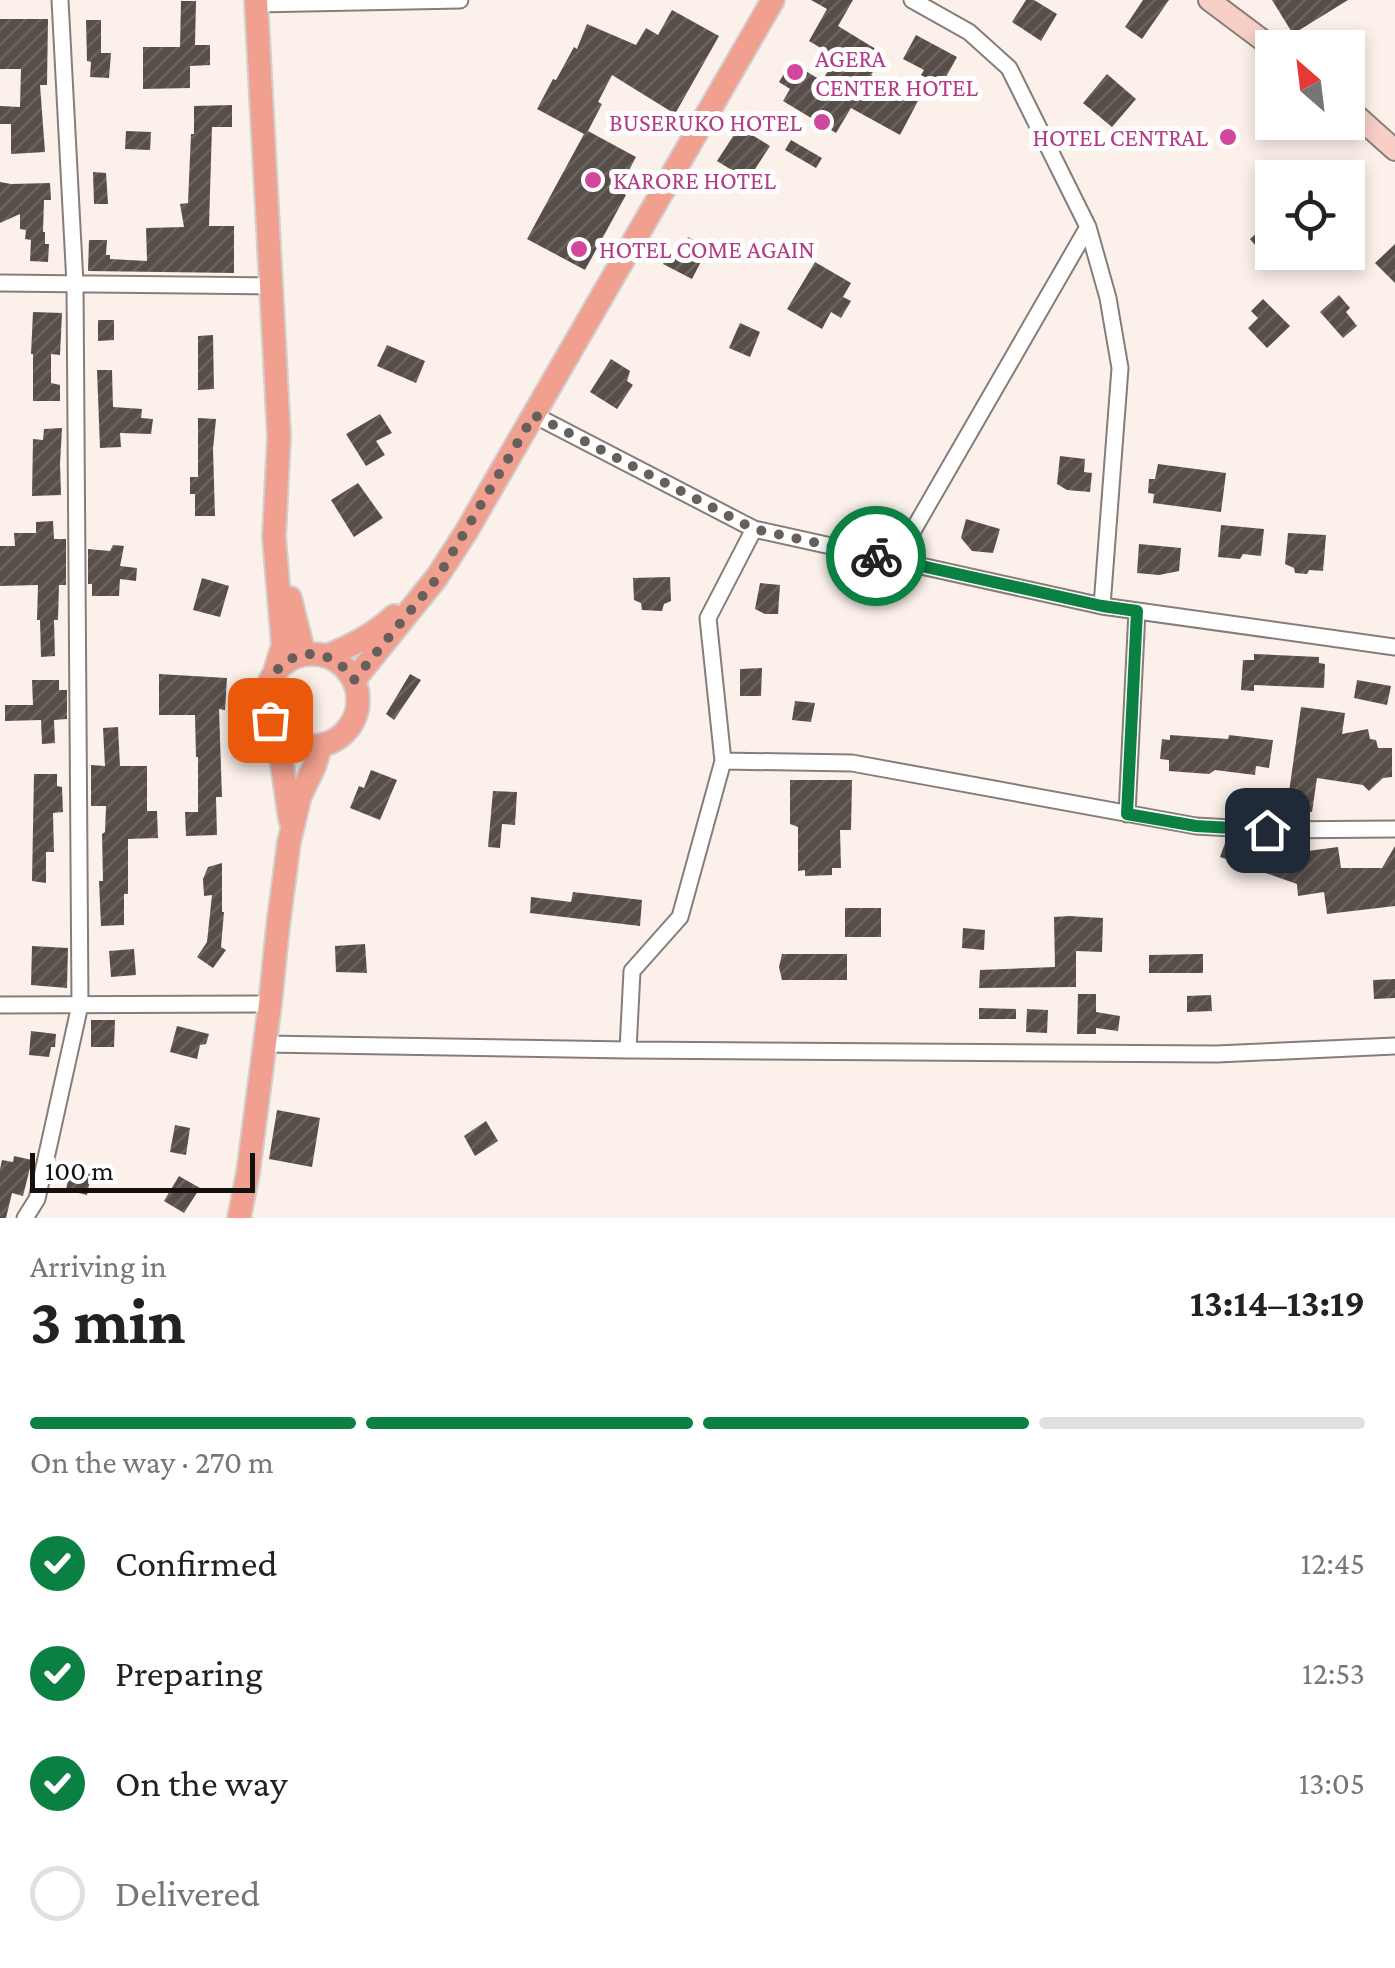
<!DOCTYPE html>
<meta charset="utf-8">
<style>
:root{--surface:#fff;--page:#f2f2f2;--text:#222;--muted:#767676;--line:#e0e0e0;--accent:#0b8043}
body{margin:0;font-family:"Crimson Pro",serif;background:var(--page);color:var(--text);height:100vh;display:flex;flex-direction:column;font-size:38px;white-space:nowrap}
*{box-sizing:border-box;margin:0}
p{font-size:32px;color:var(--muted)}
.icon{flex:none;width:55px;height:55px;fill:none;stroke:currentColor;stroke-width:2;stroke-linecap:round;stroke-linejoin:round}
.map{position:relative;height:1218px;overflow:hidden}
.drawer{display:flex;flex-direction:column;background:var(--surface);flex:1}
.drawer>*{flex:none}
.needle{width:65px;rotate:332deg}
.buttons{position:absolute;left:1255px;top:30px;display:grid;gap:20px}
.buttons a{display:grid;place-items:center;width:110px;height:110px;border-radius:0px;background:var(--surface);box-shadow:0 5px 15px #0003;font-size:50px}
.scale{position:absolute;left:30px;bottom:25px;width:225px;box-sizing:border-box;padding-left:10px;border:5px solid #15110f;border-top:0;font-size:28px;line-height:35px;white-space:nowrap;color:#15110f;-webkit-text-stroke:8px #fff;paint-order:stroke}
.pin{position:absolute;display:grid;place-items:center;width:85px;height:85px;color:#fff;margin:-42px;border-radius:20px;box-shadow:0 5px 15px #0006}
.courier{position:absolute;display:grid;place-items:center;width:100px;height:100px;margin:-50px;border:8px solid #0b8043;border-radius:50%;background:#fff;color:#222;box-shadow:0 2px 12px #0007}
.head em{font-style:normal;font-weight:700}
.head div{display:flex;flex-direction:column-reverse}
.head{display:flex;align-items:center;justify-content:space-between;height:170px;padding:0 30px}
h1{font-size:65px;font-weight:700;line-height:75px}
.bar{display:grid;grid-template-columns:repeat(4,1fr);gap:15px 10px;align-content:center;height:120px;padding:0 30px}
.bar i{height:12px;border-radius:8px;background:var(--line)}
.bar .on{background:var(--accent)}
.bar p{grid-column:span 4}
ol{padding:0 30px;list-style:none}
li{display:flex;align-items:center;gap:30px;height:110px}
li p{margin-inline-start:auto}
li .icon{padding:10px;border-radius:50%;background:var(--accent);color:#fff;stroke-width:4}
li:last-child{color:var(--muted)}
li i{width:55px;height:55px;border:5px solid var(--line);border-radius:50%}
.map>svg:first-child{display:block}
</style>
<div class="map">
<svg width="1395" height="1218" viewBox="0 0 1395 1218">
<defs>
<pattern id="building-hatch" width="6" height="6" patternUnits="userSpaceOnUse" patternTransform="scale(2.5)"><rect width="6" height="6" fill="#584e49"/><path d="M-1 1l2-2M0 6l6-6M5 7l2-2" fill="none" stroke="#6b635f"/></pattern>
</defs>
<rect width="100%" height="100%" fill="#fcf0ea"/>
<path fill="url(#building-hatch)" d="M811,0h42l-15,26 46,28 -13,21 47,26 -18,34 -49,-27 -15,25 -53,-32 7,-12 -11,-7 12,-20 31,19 14,-24 -27,-16 18,-32z
M1026,0h8l23,14 -16,27 -29,-19z
M1143,0h26l-27,39 -17,-12z
M1272,0h76l-55,34z
M181,1h15l-1,44h15v20l-20,1v22l-47,1v-42h37z
M672,10l47,26 -44,78 -63,-39 -14,27 4,2 -14,27 48,26 -18,34 8,4 -41,75 -58,-31 57,-105 -47,-25 16,-30 3,1 18,-33 3,2 10,-25 49,21 10,-17 12,7z
M0,19h48l-1,66h-7l5,67 -34,2v-30h-11v-18l20,1 1,-38h-21z
M86,20h15v33h10l-2,25 -19,-1 1,-15 -4,-1z
M916,35l41,22 -16,29 -20,-11 3,-5 -21,-11z
M1107,74l29,25 -24,28 -29,-24z
M232,105v22h-20l-3,99h25v47l-146,-2 1,-31h18l-1,15h4v4l37,2 -1,-33 38,-1 -4,-23 8,-1 3,-69h3v-28z
M739,127l31,19 -22,34 -31,-19z
M126,131l25,1 -1,18 -25,-1z
M791,140l31,18 -6,10 -31,-18z
M93,172l13,1 2,31h-14z
M0,182l11,2 39,-1 1,17h-7l-1,32h2v12h4l-1,18 -18,-1 1,-21 -6,-1 1,-9 -6,-1v-15l-20,9z
M1272,220v45l-22,-26z
M688,237l20,11 -16,31 -29,-15 8,-15 9,2z
M1395,244v39l-20,-20z
M815,262l36,21 -8,14 8,4 -10,17 -10,-6 -9,17 -35,-20z
M1339,295l11,13 -4,4 11,14 -14,12 -23,-26z
M1263,299l27,27 -23,22 -19,-20 10,-10 -7,-7z
M33,312l29,1 -2,42 -9,-1v29l9,2v16h-27v-47h-2z
M98,320h16v20l-16,1z
M740,323l20,9 -10,25 -21,-9z
M213,335l1,54 -16,1v-54z
M387,345l38,16 -9,22 -39,-17z
M611,359l19,12 -3,10 6,4 -16,24 -27,-17z
M97,370h15l1,37 29,2 -1,9 12,1 -2,15 -31,-1 1,14 -21,1z
M380,414l12,19 -16,8 9,14 -19,11 -20,-32z
M198,418l18,1 -3,30 2,67h-20v-22h-5v-17h8z
M62,428l-2,36 1,31 -29,1 1,-57 10,1 1,-11z
M1060,456l25,3 -1,13 8,1 -2,19 -23,-2 -10,-6z
M1158,464l68,9 -5,39 -68,-9 1,-9 -6,-1 1,-14h6z
M358,483l25,35 -29,19 -23,-37z
M966,519l34,10 -7,24 -21,-2 -11,-13z
M53,521l1,18h12v46h-7l-1,35h-4l1,36 -14,1 -1,-37h-3l1,-35 -38,1v-40h15l-1,-13h22v-11z
M1221,525l43,4 -3,27 -18,-2 -3,5 -22,-2z
M1288,533l38,2 -3,36 -14,-1 -2,4 -12,-1 -1,-5 -9,-4z
M1139,544l42,4 -2,23 -20,4 -22,-2z
M113,545l11,1 -4,20 17,2 -1,13 -16,-2 -1,17h-27v-12h-4v-35l22,2z
M670,577l1,24 -7,3 -2,7 -20,-1 -1,-7 -7,-3 -1,-22z
M202,578l27,8 -9,31 -27,-7z
M760,583l20,2 -2,29h-13l-10,-5z
M1254,654l65,3v6l6,1 -1,24 -70,-3v6l-13,-1 2,-30h11z
M762,668l-1,28h-21v-27z
M159,674l68,4 -2,32 -6,-1 3,88h-6l1,38 -31,1 -1,-24h13v-55h-2l-1,-42h-36z
M410,674l11,6 -27,40 -8,-6z
M32,680h27v10h8v29l-13,1 1,23 -13,1 -1,-24 -36,1v-16h28z
M1357,680l34,6 -4,19 -33,-7z
M795,701l20,2 -4,19 -19,-2z
M1301,707l44,6 -3,21 26,-5 2,10 6,1 2,8h14v29l-9,1 -14,13 -6,-6 -46,-7 -5,34 -28,-4 3,-16h2z
M118,727l2,39h27v45h10l1,27 -30,1v55h-4v31l-23,1 -2,-45h4l-1,-47 3,-2 1,-26h-15v-41l14,1 -2,-38z
M1170,735l58,4 1,-4 44,5 -4,28 -13,-2 -1,9 -40,-5 -6,4 -40,-3v-11l-9,-1 2,-20 8,1z
M371,770l26,10 -17,40 -30,-12 9,-22 5,2z
M34,774h23v12l5,1 1,25 -10,1 1,39h-8v31l-14,-2z
M790,780h62l-1,50h-11l1,38h-9v7l-27,1v-6l-7,1v-44l-8,-3z
M493,791l24,1 -2,33 -13,-1 -2,24 -12,-1z
M1225,843l70,24 -2,-14 45,-6 3,21h41l13,-22v60l-68,8 -3,-22 -26,4 -1,-12 -77,-27z
M222,863v49h2l-3,35 5,3 -13,18 -16,-11 10,-15 5,-47 -8,1 -1,-17 5,-12z
M573,892l69,8 -2,26 -110,-13 1,-16 40,5z
M845,908h36v29h-36z
M1069,916l34,2 -1,34 -26,-1v36l-97,1 1,-18 75,-3 -1,-50z
M963,928l22,2 -1,20 -22,-2z
M365,944l2,29 -31,-1 -1,-26z
M32,946l36,2 -1,40 -36,-3z
M134,949l2,26 -25,2 -2,-26z
M782,954h65v26h-65l-3,-13z
M1203,954v19h-54v-18z
M1395,979v19l-21,1 -1,-19z
M1078,994h18v18l24,4 -2,15 -22,-3v6h-19z
M1211,995l1,16 -25,1v-16z
M979,1008l37,1v10h-37z
M1027,1009l21,1 -1,23 -21,-1z
M91,1020h24l-1,27h-23z
M177,1026l32,8 -3,10 -6,1 -3,14 -27,-7z
M31,1031l25,3 -1,13h-4l-2,10 -20,-2z
M277,1110l43,8 -8,49 -43,-8z
M486,1121l12,20 -23,15 -11,-20z
M175,1125l15,3 -4,27 -16,-3z
M14,1156l18,4 -9,36 -11,-3 -6,25h-6v-49l2,-9 11,2z
M71,1166l21,5 -5,24 -21,-5z
M179,1176l21,12 -16,25 -20,-12z"/>
<g fill="none" stroke-linecap="round" stroke-linejoin="round">
<g stroke="#877d78" stroke-width="19">
<path id="street" d="M912,0l57,32 40,36 79,159 20,71 12,70 -18,238
M256,4l204,-4
M0,283l272,3
M534,415l220,114 348,77 293,41
M896,560l192,-333
M723,761l-15,-143 46,-89
M1127,814l10,-203
M0,1005l270,-1
M265,1044l363,6 589,4 178,-8
M628,1050l4,-79 48,-54 43,-156 129,2 344,63 71,4 128,-1
M25,1218l12,-19 43,-194 -5,-721 -15,-284"/>
</g>
<g stroke="#877d78" stroke-width="24">
<path id="secondary" d="M1209,0l64,48
M1348,108l47,42"/>
</g>
<g stroke="#d0cfcf" stroke-width="26">
<path id="primary" d="M256,0l23,436 -5,101 9,108 -9,29
M290,598l14,56
M266 700a46 46 0 1 1 92 0a46 46 0 1 1-92 0Z
M327,656c25,-11 47,-21 67,-40
M354,680l83,-103 29,-45 307,-532
M277,730l13,89
M239,1218l9,-45 22,-169 8,-78 11,-84 11,-46 14,-29 7,-22"/>
</g>
<use href="#street" stroke="#fff" stroke-width="15"/>
<use href="#secondary" stroke="#f8cfc7" stroke-width="20"/>
<use href="#primary" stroke="#f1a08f" stroke-width="22"/>
</g>
<g fill="none" stroke-linecap="round" stroke-linejoin="round">
<path stroke="#665f5c" stroke-width="10" stroke-dasharray="0 18" d="M270,720c-19,-59 50,-92 84,-40l84,-103 96,-162 220,114 122,27"/>
<path stroke="#0b8043" stroke-width="12" d="M876,556l226,50 35,5 -10,203 69,12 71,4"/>
</g>
<g fill="#d1479c" stroke="#fff" stroke-width="4">
<circle cx="795" cy="72" r="10"/>
<circle cx="822" cy="122" r="10"/>
<circle cx="1228" cy="137" r="10"/>
<circle cx="593" cy="180" r="10"/>
<circle cx="579" cy="249" r="10"/>
</g>
<g text-anchor="middle" stroke-width="10" stroke-linejoin="round" paint-order="stroke">
<g font-size="25" fill="#b23c85" stroke="#fff" text-anchor="start">
<text x="815" y="67">AGERA<tspan x="815" dy="29">CENTER HOTEL</tspan></text>
<text x="802" y="131" text-anchor="end">BUSERUKO HOTEL</text>
<text x="1208" y="146" text-anchor="end">HOTEL CENTRAL</text>
<text x="613" y="189">KARORE HOTEL</text>
<text x="599" y="258">HOTEL COME AGAIN</text>
</g>
</g>
</svg>
<div class="buttons">
<a><svg class="needle" viewBox="-14 -14 28 28"><path d="M0-13l5 13h-10z" fill="#e53935"/><path d="M0 13l5-13h-10z" fill="#767676"/></svg></a>
<a><svg class="icon" aria-label="locate" viewBox="0 0 24 24"><circle cx="12" cy="12" r="6"/><path d="M12 2v4M12 18v4M2 12h4M18 12h4"/></svg></a>
</div>
<div class="scale">100 m</div>
<div class="pin" style="left:270px;top:720px;background:#ea580c"><svg class="icon" aria-label="bag" viewBox="0 0 24 24"><path d="M5 8h14l-1 12H6zM9 8a3 3 0 0 1 6 0"/></svg></div>
<div class="pin" style="left:1267px;top:830px;background:#1f2937"><svg class="icon" aria-label="home" viewBox="0 0 24 24"><path d="M3 11l9-7 9 7M6 9v11h12V9"/></svg></div>
<div class="courier" style="left:876px;top:556px"><svg class="icon" aria-label="bike" viewBox="0 0 24 24"><circle cx="6" cy="16" r="4"/><circle cx="18" cy="16" r="4"/><path d="M6 16l4-8h5l3 8M10 8l3 8H6M13 5h3"/></svg></div>
</div>
<section class="drawer">
<div class="head"><div><h1>3 min</h1><p>Arriving in</p></div><em>13:14–13:19</em></div>
<div class="bar"><i class="on"></i><i class="on"></i><i class="on"></i><i></i><p>On the way · 270 m</p></div>
<ol>
<li><svg class="icon" aria-label="check" viewBox="0 0 24 24"><path d="M5 12l5 5 9-10"/></svg>Confirmed<p>12:45</p></li>
<li><svg class="icon" aria-label="check" viewBox="0 0 24 24"><path d="M5 12l5 5 9-10"/></svg>Preparing<p>12:53</p></li>
<li><svg class="icon" aria-label="check" viewBox="0 0 24 24"><path d="M5 12l5 5 9-10"/></svg>On the way<p>13:05</p></li>
<li><i></i>Delivered</li>
</ol>
</section>
